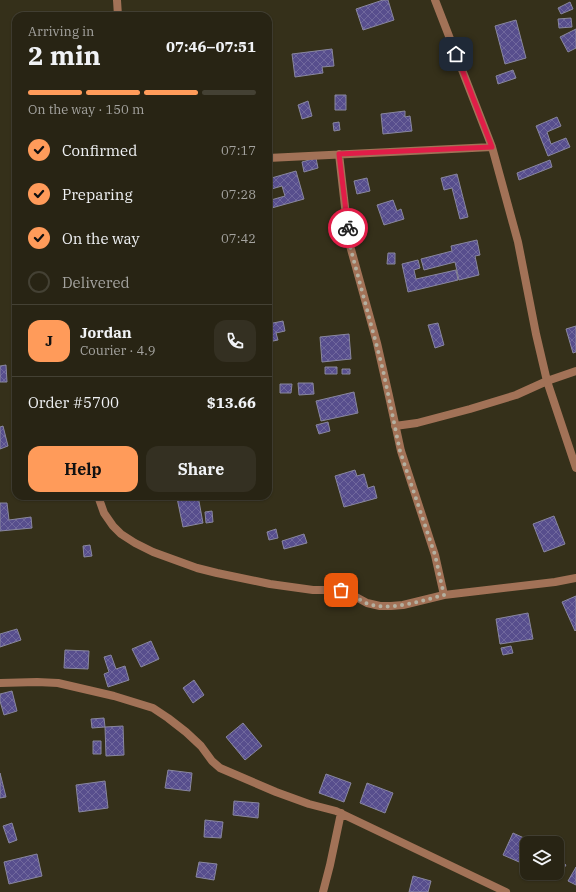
<!DOCTYPE html>
<meta charset="utf-8">
<style>
:root{--surface:#282414;--page:#343022;--text:#f1f3f6;--muted:#a5a4a0;--line:#444134;--accent:#ff9b5a}
body{margin:0;font-family:"IBM Plex Serif",serif;background:var(--page);color:var(--text);height:100vh;display:flex;flex-direction:column;font-size:15px;white-space:nowrap}
*{box-sizing:border-box;margin:0}
p{font-size:13px;color:var(--muted)}
.icon{flex:none;width:22px;height:22px;fill:none;stroke:currentColor;stroke-width:2;stroke-linecap:round;stroke-linejoin:round}
.map{position:relative;flex:1;overflow:hidden}
.panel{position:absolute;left:12px;top:12px;width:260px;height:488px;display:flex;flex-direction:column;background:var(--surface);border-radius:12px;box-shadow:0 1px 3px #0004,0 0 0 1px var(--line)}
.panel>*{flex:none}
.buttons{position:absolute;left:520px;top:836px;display:grid;gap:8px}
.buttons a{display:grid;place-items:center;width:44px;height:44px;border-radius:8px;background:var(--surface);box-shadow:0 1px 3px #0004,0 0 0 1px var(--line);font-size:20px}
.pin{position:absolute;display:grid;place-items:center;width:34px;height:34px;color:#fff;margin:-17px;border-radius:8px;box-shadow:0 2px 6px #0006}
.courier{position:absolute;display:grid;place-items:center;width:40px;height:40px;margin:-20px;border:3px solid #e11d48;border-radius:50%;background:#fff;color:#222;box-shadow:0 1px 5px #0007}
.headline em{font-style:normal;font-weight:700}
.headline div{display:flex;flex-direction:column-reverse}
.headline{display:flex;align-items:center;justify-content:space-between;height:68px;padding:0 16px}
h1{font-size:26px;font-weight:700;line-height:30px}
.bar{display:grid;grid-template-columns:repeat(4,1fr);gap:6px 4px;align-content:center;height:48px;padding:0 16px}
.bar i{height:5px;border-radius:3px;background:var(--line)}
.bar .active{background:var(--accent)}
.bar p{grid-column:span 4}
.line{display:flex;align-items:center;gap:10px;padding:0 16px;border-top:1px solid var(--line)}
.line div{flex:1}
.round{display:grid;place-items:center;flex:none;width:42px;height:42px;border-radius:12px;background:var(--page)}
ol{padding:0 16px;list-style:none}
li{display:flex;align-items:center;gap:12px;height:44px}
li p{margin-inline-start:auto}
li .icon{padding:4px;border-radius:50%;background:var(--accent);color:#111;stroke-width:4}
li:last-child{color:var(--muted)}
li i{width:22px;height:22px;border:2px solid var(--line);border-radius:50%}
.action{display:flex;gap:8px;margin-top:auto;padding:8px 16px}
.action a{flex:1;height:46px;border-radius:12px;background:var(--accent);color:#111;font-size:16px;font-weight:700;line-height:46px;text-align:center}
.action a+a{background:var(--page);color:var(--text)}
.map>svg:first-child{display:block}
</style>
<div class="map">
<svg width="576" height="892" viewBox="0 0 576 892">
<defs>
<pattern id="building-cross-hatch" width="8" height="8" patternUnits="userSpaceOnUse"><rect width="8" height="8" fill="#574e8d"/><path d="M0 0l8 8M0 8l8-8" fill="none" stroke="#70689d"/></pattern>
</defs>
<rect width="100%" height="100%" fill="#35301a"/>
<path fill="url(#building-cross-hatch)" stroke="#89879f" d="M383,0h5l6,20 -31,10 -7,-21z
M570,2l3,7 -12,5 -3,-6z
M571,18l1,9 -13,1 -1,-9z
M516,20l10,38 -21,6 -10,-38z
M576,29v19l-8,4 -8,-15z
M332,49l2,17 -12,1 1,6 -28,4 -3,-23z
M513,70l3,8 -18,6 -2,-8z
M335,95h11v15h-11z
M308,101l4,15 -10,3 -4,-14z
M405,111v6l5,-1 2,15 -29,3 -2,-20z
M557,117l4,9 -14,6 4,12 15,-6 4,9 -22,9 -12,-30z
M339,122l1,8 -6,1 -1,-8z
M316,158l2,10 -14,4 -2,-10z
M550,160l2,7 -33,13 -2,-7z
M296,171l8,28 -36,10v-6l4,-1 -1,-2 14,-4 -3,-10 -14,4v-11z
M457,174l11,43 -8,2 -8,-31 -8,2 -3,-12z
M367,178l3,13 -13,3 -3,-13z
M393,200l4,11 4,-2 3,10 -20,6 -7,-20z
M477,240l3,15 -5,1 4,19 -20,5 -4,-18 -31,8 -3,-11 31,-8 -1,-5z
M388,253h7v11h-8z
M418,260l2,8 -6,2 2,9 40,-9 2,10 -50,12 -6,-28z
M283,321l2,10 -9,2 2,7 -10,2v-18z
M438,323l6,22 -9,3 -7,-23z
M576,326v26l-3,1 -7,-24z
M349,334l2,25 -29,3 -2,-25z
M6,365l1,17h-7v-16z
M325,367h12v7h-12z
M342,369h8v5h-8z
M298,383h15l1,11 -15,1z
M280,384h12l-1,9h-11z
M354,392l4,21 -37,8 -5,-20z
M328,422l2,9 -11,3 -3,-9z
M3,426l5,20 -8,3v-22z
M355,470l2,6 7,-2 4,14 6,-2 3,12 -33,9 -9,-31z
M186,496h12l5,27 -20,4 -6,-29z
M0,503h7l2,17 22,-3 1,11 -32,3z
M212,511l1,11 -7,1 -1,-11z
M554,516l11,28 -21,8 -11,-28z
M276,529l2,9 -9,2 -2,-8z
M304,534l3,9 -23,6 -2,-8z
M90,545l2,11 -8,1 -1,-11z
M576,596v34l-1,1 -13,-29z
M528,613l5,26 -33,5 -4,-25z
M17,629l4,11 -21,7v-13z
M151,641l8,18 -18,8 -9,-18z
M511,646l2,7 -10,2 -2,-7z
M65,650l24,1 -1,18 -24,-1z
M111,655l5,14 9,-3 4,14 -21,7 -4,-13 5,-2 -5,-15z
M194,680l10,15 -11,8 -10,-15z
M12,691l5,20 -13,4 -4,-14v-7z
M104,718l1,9 -13,1 -1,-9z
M243,723l19,23 -17,14 -19,-23z
M123,726l1,29 -18,1 -1,-29z
M93,741h8v13h-8z
M168,770l24,3 -2,18 -25,-3z
M0,773l6,24 -6,1z
M326,774l25,9 -7,19 -25,-9z
M105,781l3,27 -29,4 -3,-27z
M367,783l26,10 -8,20 -25,-10z
M234,801l25,2 -1,15 -25,-3z
M205,820l18,2 -2,16 -17,-1z
M12,823l5,17 -8,3 -6,-17z
M513,833l22,10h-8v19l-1,3 -23,-10z
M37,854l5,22 -33,8 -5,-22z
M560,861l6,4 -8,12 -6,-3 5,-1v-8z
M199,862l18,2 -3,16 -18,-3z
M576,867v18l-8,-4z
M413,876l18,5 -3,11h-19z"/>
<g fill="none" stroke-linecap="round" stroke-linejoin="round">
<path stroke="#a27257" stroke-width="8" d="M117,0l1,16
M435,0l57,147 26,95 18,92 11,47 29,87
M339,154l10,88 28,101 12,53 12,55 34,104 9,40
M268,158l224,-11
M395,426l22,-3 53,-14 46,-14 31,-14 29,-10
M98,496l6,17 9,13 8,8 14,9 18,9 44,16 20,5 53,11 43,6h28l4,1 22,12 13,3h11l12,-1 41,-10 111,-13 21,-4
M0,683l37,-1 21,1 56,13 39,12 15,10 18,14 15,14 11,15 8,7 56,24 33,12 27,7 170,81
M323,892l7,-27 11,-52"/>
</g>
<g fill="none" stroke-linecap="round" stroke-linejoin="round">
<path stroke="#b4b0a0" stroke-width="4" stroke-dasharray="0 7.2" d="M341,590c10,2 16,9 25,13 22,9 55,-2 78,-8l-9,-40 -35,-104 -17,-81 -7,-27 -21,-78 -6,-23 -1,-14"/>
<path stroke="#e11d48" stroke-width="5" d="M348,228l-9,-74 153,-7 -36,-93"/>
</g>
</svg>
<div class="buttons">
<a><svg class="icon" aria-label="layers" viewBox="0 0 24 24"><path d="M12 4l9 5-9 5-9-5zM3 14l9 5 9-5"/></svg></a>
</div>
<div class="pin" style="left:341px;top:590px;background:#ea580c"><svg class="icon" aria-label="bag" viewBox="0 0 24 24"><path d="M5 8h14l-1 12H6zM9 8a3 3 0 0 1 6 0"/></svg></div>
<div class="pin" style="left:456px;top:54px;background:#1f2937"><svg class="icon" aria-label="home" viewBox="0 0 24 24"><path d="M3 11l9-7 9 7M6 9v11h12V9"/></svg></div>
<div class="courier" style="left:348px;top:228px"><svg class="icon" aria-label="bike" viewBox="0 0 24 24"><circle cx="6" cy="16" r="4"/><circle cx="18" cy="16" r="4"/><path d="M6 16l4-8h5l3 8M10 8l3 8H6M13 5h3"/></svg></div>
<section class="panel">
<div class="headline"><div><h1>2 min</h1><p>Arriving in</p></div><em>07:46–07:51</em></div>
<div class="bar"><i class="active"></i><i class="active"></i><i class="active"></i><i></i><p>On the way · 150 m</p></div>
<ol>
<li><svg class="icon" aria-label="check" viewBox="0 0 24 24"><path d="M5 12l5 5 9-10"/></svg>Confirmed<p>07:17</p></li>
<li><svg class="icon" aria-label="check" viewBox="0 0 24 24"><path d="M5 12l5 5 9-10"/></svg>Preparing<p>07:28</p></li>
<li><svg class="icon" aria-label="check" viewBox="0 0 24 24"><path d="M5 12l5 5 9-10"/></svg>On the way<p>07:42</p></li>
<li><i></i>Delivered</li>
</ol>
<div class="line" style="height:72px"><b class="round" style="background:var(--accent);color:#111">J</b><div><b>Jordan</b><p>Courier · 4.9</p></div><a class="round"><svg class="icon" aria-label="phone" viewBox="0 0 24 24"><path d="M5 4h4l2 5-3 2q2 4 5 5l2-3 5 2v4C11 20 4 13 5 4z"/></svg></a></div>
<div class="line" style="height:52px"><div>Order #5700</div><b>$13.66</b></div>
<div class="action"><a>Help</a><a>Share</a></div>
</section>
</div>
